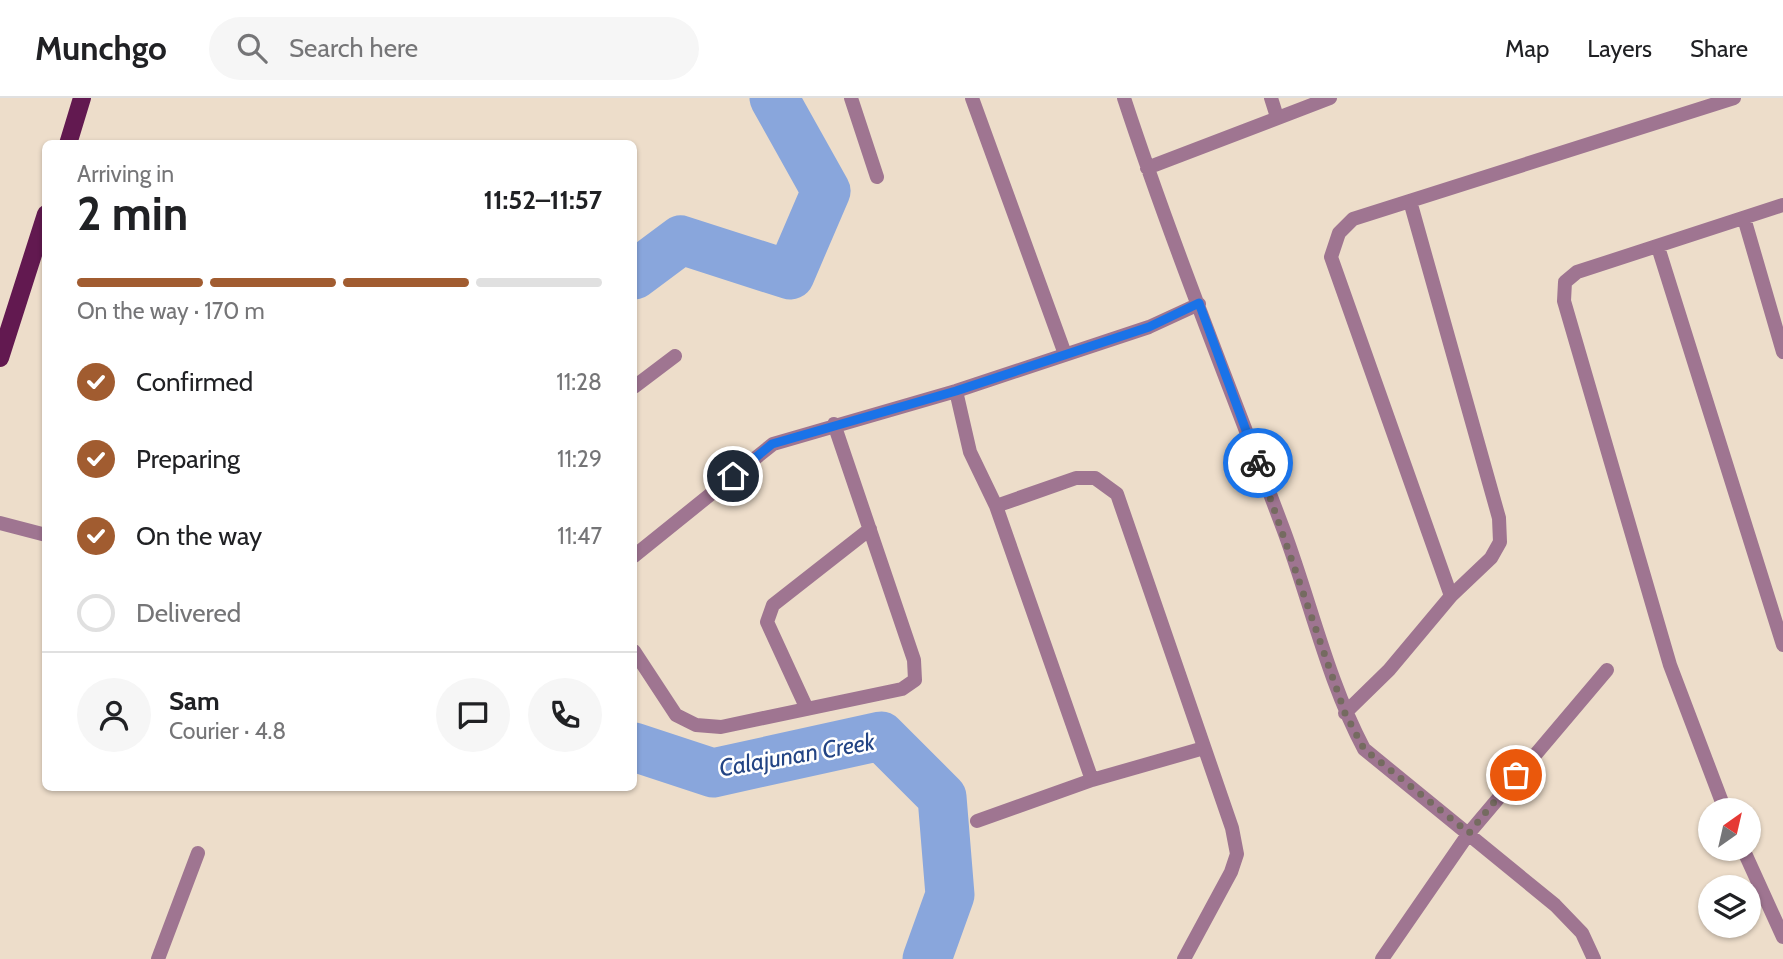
<!DOCTYPE html>
<meta charset="utf-8">
<style>
:root{--surface:#fff;--page:#f6f6f6;--text:#202124;--muted:#757577;--line:#e0e0e0;--accent:#a15c30}
body{margin:0;font-family:Cabin,sans-serif;background:var(--page);color:var(--text);height:100vh;display:flex;flex-direction:column;font-size:26px;white-space:nowrap}
*{box-sizing:border-box;margin:0}
p{font-size:23px;color:var(--muted)}
.icon{flex:none;width:38px;height:38px;fill:none;stroke:currentColor;stroke-width:2;stroke-linecap:round;stroke-linejoin:round}
.map{position:relative;flex:1;overflow:hidden}
.panel{position:absolute;left:42px;top:42px;width:595px;height:651px;display:flex;flex-direction:column;background:var(--surface);border-radius:10px;box-shadow:0 2px 5px #0004}
.panel>*{flex:none}
.needle{width:46px;rotate:34deg}
.fabs{position:absolute;left:1698px;top:700px;display:grid;gap:14px}
.fabs a{display:grid;place-items:center;width:63px;height:63px;border-radius:50%;background:var(--surface);box-shadow:0 2px 5px #0004;font-size:35px}
.pin{position:absolute;display:grid;place-items:center;width:60px;height:60px;color:#fff;margin:-30px;border:4px solid #fff;border-radius:50%;box-shadow:0 2px 7px #0007}
.courier{position:absolute;display:grid;place-items:center;width:70px;height:70px;margin:-35px;border:5px solid #1a73e8;border-radius:50%;background:#fff;color:#222;box-shadow:0 2px 9px #0007}
.overview em{font-style:normal;font-weight:800}
.overview div{display:flex;flex-direction:column-reverse}
.overview{display:flex;align-items:center;justify-content:space-between;height:119px;padding:0 35px}
h1{font-size:46px;font-weight:800;line-height:52px}
.bar{display:grid;grid-template-columns:repeat(4,1fr);gap:10px 7px;align-content:center;height:84px;padding:0 35px}
.bar i{height:9px;border-radius:5px;background:var(--line)}
.bar .selected{background:var(--accent)}
.bar p{grid-column:span 4}
.line{display:flex;align-items:center;gap:18px;padding:0 35px;border-top:2px solid var(--line)}
.line div{flex:1}
.round{display:grid;place-items:center;flex:none;width:74px;height:74px;border-radius:37px;background:var(--page)}
ol{padding:0 35px;list-style:none}
li{display:flex;align-items:center;gap:21px;height:77px}
li p{margin-inline-start:auto}
li .icon{padding:7px;border-radius:50%;background:var(--accent);color:#fff;stroke-width:4}
li:last-child{color:var(--muted)}
li i{width:38px;height:38px;border:4px solid var(--line);border-radius:50%}
header{display:flex;align-items:center;gap:42px;box-sizing:border-box;height:98px;padding:0 35px;background:var(--surface);border-bottom:2px solid var(--line)}
header strong{font-size:33px}
nav{display:flex;gap:38px;margin-inline-start:auto;font-size:24px}
.search{width:490px;height:63px;background:var(--page);display:flex;align-items:center;gap:18px;box-sizing:border-box;padding:0 24px;border-radius:38px;color:var(--muted);font-size:26px}
.map>svg:first-child{display:block}
</style>
<header>
<strong>Munchgo</strong>
<div class="search"><svg class="icon" aria-label="search" viewBox="0 0 24 24"><circle cx="10" cy="10" r="6"/><path d="M15 15l6 6"/></svg>Search here</div>
<nav><a>Map</a><a>Layers</a><a>Share</a></nav>
</header>
<div class="map">
<svg width="1783" height="861" viewBox="0 0 1783 861">
<rect width="100%" height="100%" fill="#edddca"/>
<g fill="none" stroke-linecap="round" stroke-linejoin="round">
<path stroke="#89a6dc" stroke-width="49" d="M634,177l47,-35 109,35 36,-84 -52,-93
M634,649l79,26 168,-37 61,61 8,98 -23,64"/>
<path stroke="#9f7591" stroke-width="14" d="M0,425l46,12"/>
<path stroke="#9f7591" stroke-width="14" d="M851,0l26,79
M972,0l93,256
M1124,0c48,146 106,289 160,433 27,73 44,150 80,218l191,156 27,28 12,26
M1271,0l6,19
M1147,70l183,-70
M1744,120l39,134
M1658,149l125,398
M634,289l41,-31
M956,293l14,61 26,54 96,274
M996,408l80,-28h19l22,16 115,334 5,26 -6,18 -47,87
M634,458l139,-112 183,-53 193,-64 50,-23
M1451,498l-120,-339 8,-24 14,-14 381,-121
M634,553l42,64 20,10 25,2 181,-38 13,-9 -1,-20 -80,-236
M807,611l-40,-87 6,-17 97,-76
M1345,615l44,-43 62,-74 40,-38 9,-16 -1,-24 -89,-317
M1725,712l-55,-145 -106,-364 1,-19 12,-10 206,-67
M977,723l115,-41 112,-32
M1743,751l40,88
M158,861l40,-106
M1382,861l87,-126 138,-163"/>
<path stroke="#621950" stroke-width="18" d="M68,46l14,-46
M0,260l46,-144"/>
</g>
<g fill="none" stroke-linecap="round" stroke-linejoin="round">
<path stroke="#756b60" stroke-width="7" stroke-dasharray="0 12.6" d="M1258,365l87,250 19,36 105,84 47,-58"/>
<path stroke="#1a73e8" stroke-width="9" d="M733,378l39,-32 184,-53 193,-64 50,-24 59,160"/>
</g>
<g text-anchor="middle" stroke-width="5" stroke-linejoin="round" paint-order="stroke">
<g font-size="24" font-style="italic" fill="#234484" stroke="#fff">
<text transform="translate(797 657) rotate(-10)" y="8">Calajunan Creek</text>
</g>
</g>
</svg>
<div class="fabs">
<a><svg class="needle" viewBox="-14 -14 28 28"><path d="M0-13l5 13h-10z" fill="#e53935"/><path d="M0 13l5-13h-10z" fill="#757577"/></svg></a>
<a><svg class="icon" aria-label="layers" viewBox="0 0 24 24"><path d="M12 4l9 5-9 5-9-5zM3 14l9 5 9-5"/></svg></a>
</div>
<div class="pin" style="left:1516px;top:677px;background:#ea580c"><svg class="icon" aria-label="bag" viewBox="0 0 24 24"><path d="M5 8h14l-1 12H6zM9 8a3 3 0 0 1 6 0"/></svg></div>
<div class="pin" style="left:733px;top:378px;background:#1f2937"><svg class="icon" aria-label="home" viewBox="0 0 24 24"><path d="M3 11l9-7 9 7M6 9v11h12V9"/></svg></div>
<div class="courier" style="left:1258px;top:365px"><svg class="icon" aria-label="bike" viewBox="0 0 24 24"><circle cx="6" cy="16" r="4"/><circle cx="18" cy="16" r="4"/><path d="M6 16l4-8h5l3 8M10 8l3 8H6M13 5h3"/></svg></div>
<section class="panel">
<div class="overview"><div><h1>2 min</h1><p>Arriving in</p></div><em>11:52–11:57</em></div>
<div class="bar"><i class="selected"></i><i class="selected"></i><i class="selected"></i><i></i><p>On the way · 170 m</p></div>
<ol>
<li><svg class="icon" aria-label="check" viewBox="0 0 24 24"><path d="M5 12l5 5 9-10"/></svg>Confirmed<p>11:28</p></li>
<li><svg class="icon" aria-label="check" viewBox="0 0 24 24"><path d="M5 12l5 5 9-10"/></svg>Preparing<p>11:29</p></li>
<li><svg class="icon" aria-label="check" viewBox="0 0 24 24"><path d="M5 12l5 5 9-10"/></svg>On the way<p>11:47</p></li>
<li><i></i>Delivered</li>
</ol>
<div class="line" style="height:126px"><a class="round"><svg class="icon" aria-label="person" viewBox="0 0 24 24"><circle cx="12" cy="8" r="4"/><path d="M4 21q1-7 8-7t8 7"/></svg></a><div><b>Sam</b><p>Courier · 4.8</p></div><a class="round"><svg class="icon" aria-label="chat" viewBox="0 0 24 24"><path d="M4 5h16v11H9l-5 4z"/></svg></a><a class="round"><svg class="icon" aria-label="phone" viewBox="0 0 24 24"><path d="M5 4h4l2 5-3 2q2 4 5 5l2-3 5 2v4C11 20 4 13 5 4z"/></svg></a></div>
</section>
</div>
